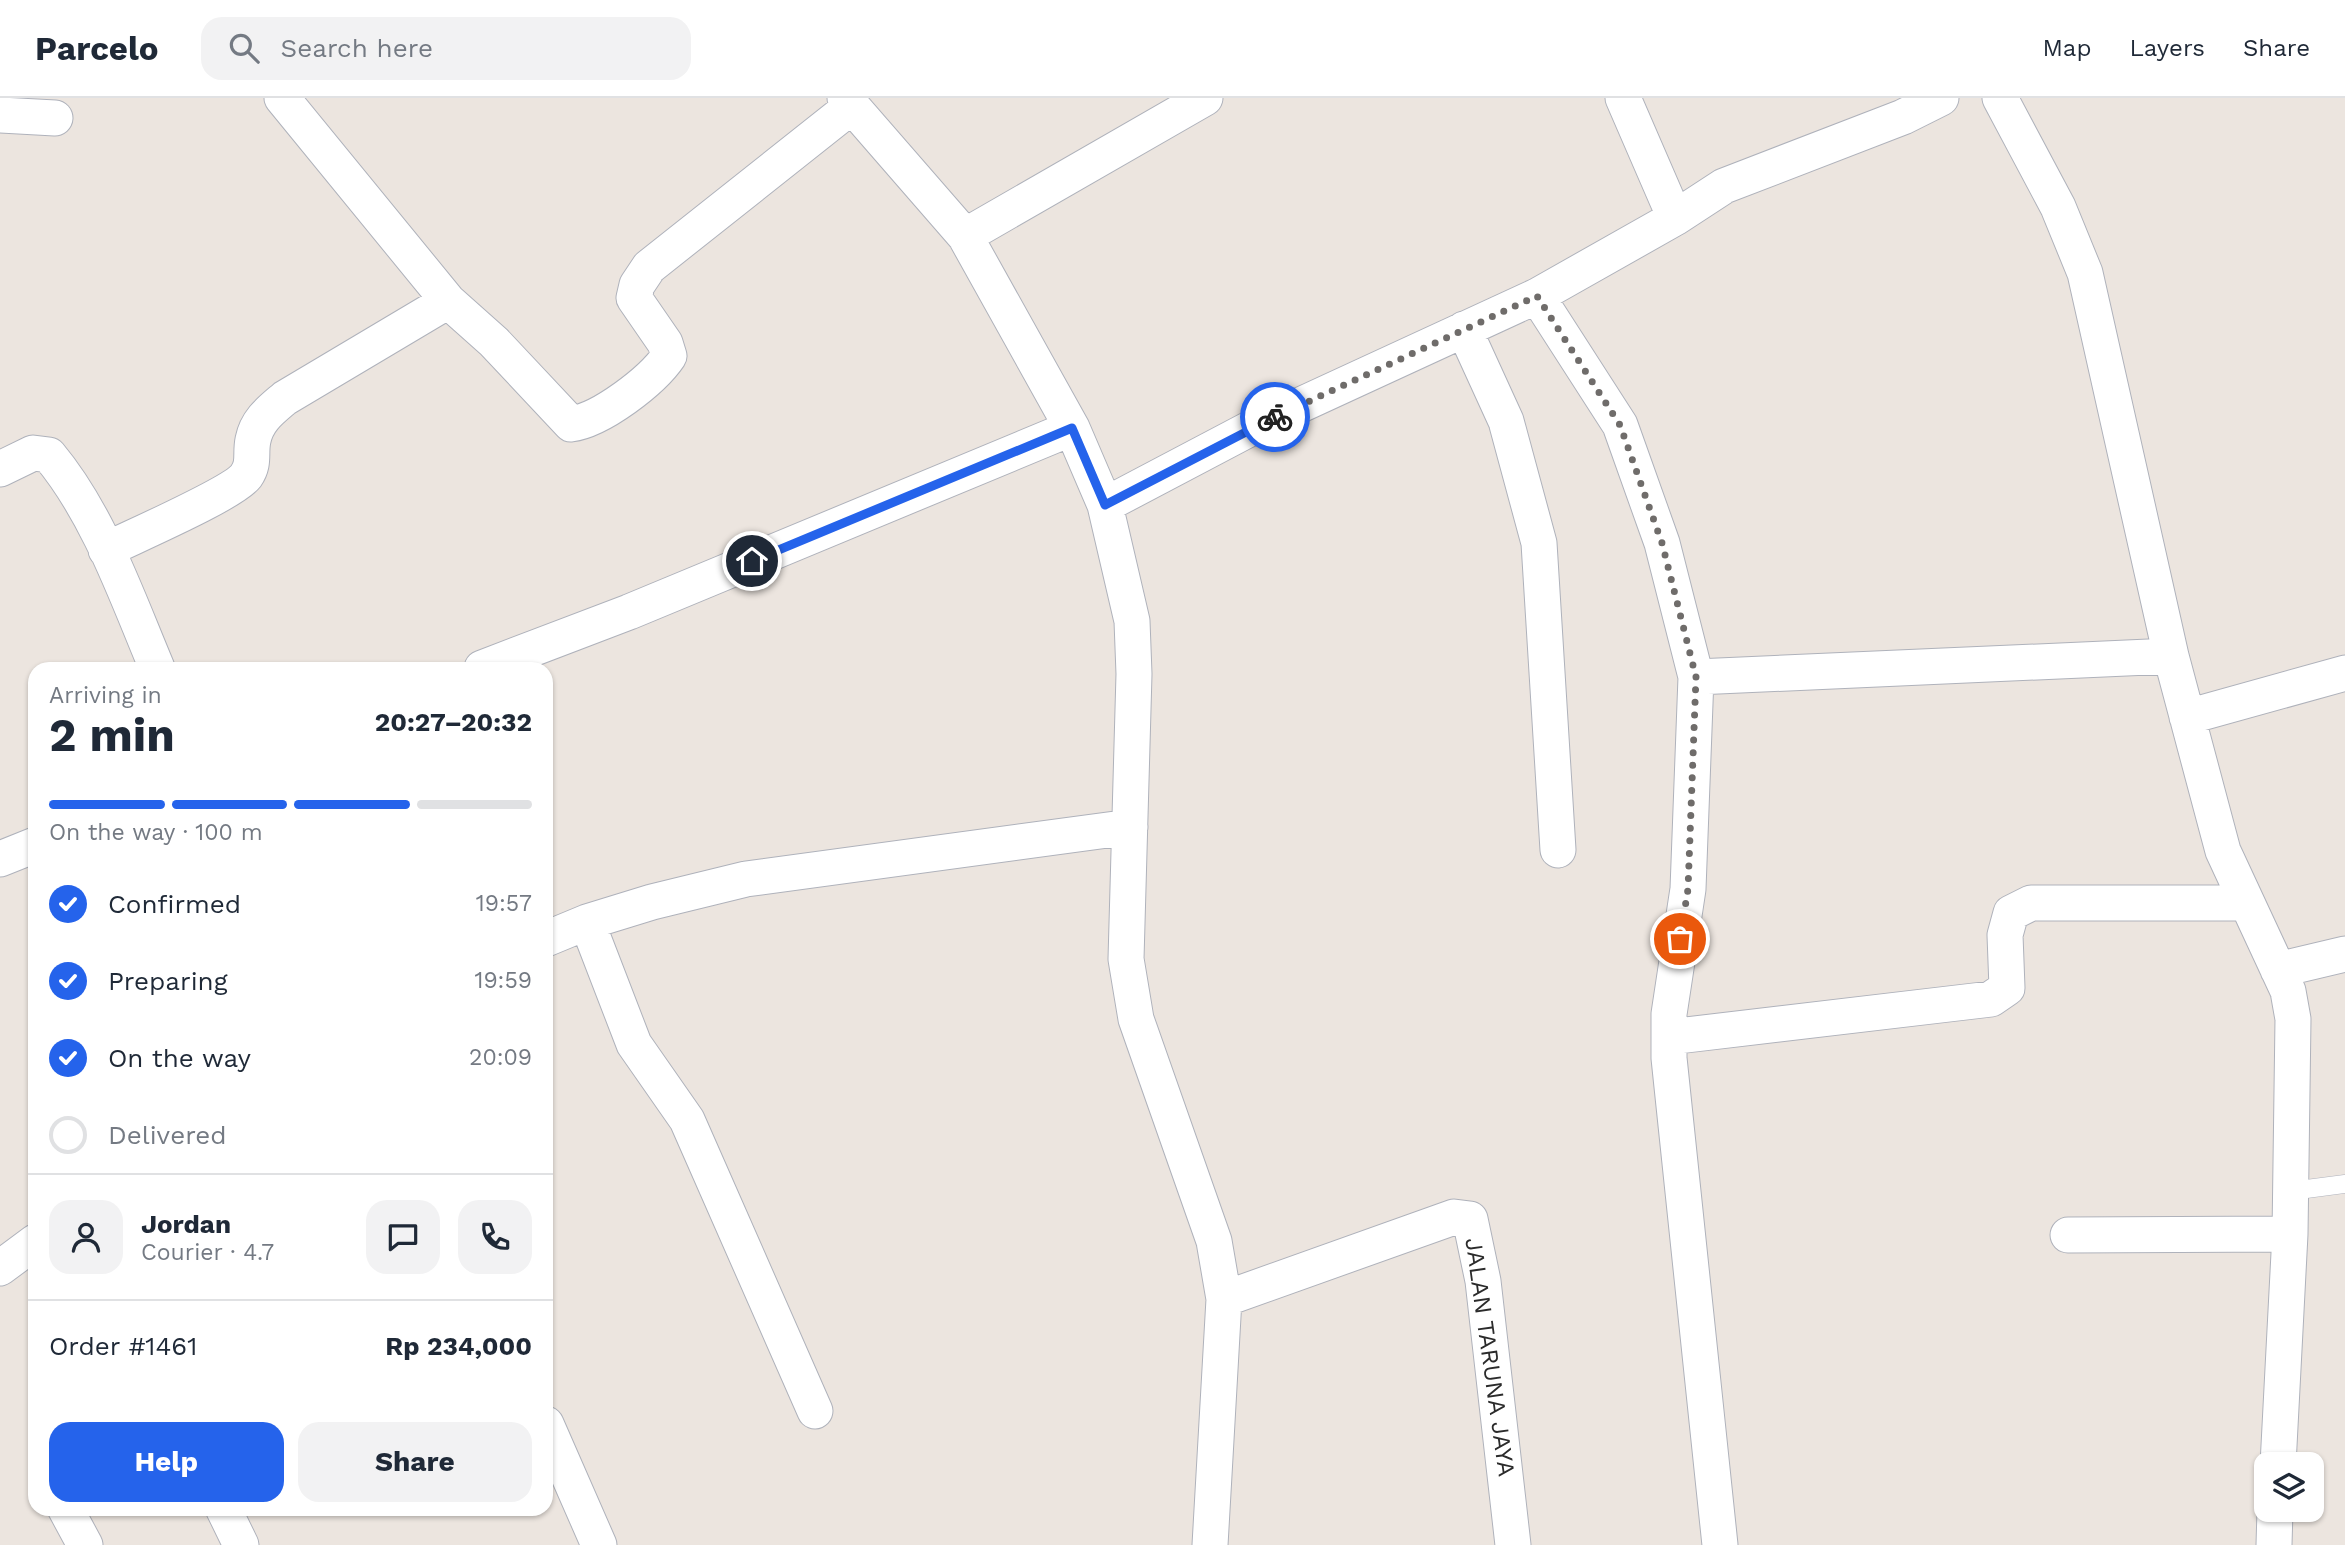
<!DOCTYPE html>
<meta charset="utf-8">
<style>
:root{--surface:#fff;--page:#f2f2f3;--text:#1f2937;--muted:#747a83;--line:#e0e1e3;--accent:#2563eb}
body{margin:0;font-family:"Work Sans",sans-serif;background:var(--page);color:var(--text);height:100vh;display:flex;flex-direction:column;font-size:26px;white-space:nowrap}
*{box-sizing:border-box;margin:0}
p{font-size:23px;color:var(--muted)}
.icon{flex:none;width:38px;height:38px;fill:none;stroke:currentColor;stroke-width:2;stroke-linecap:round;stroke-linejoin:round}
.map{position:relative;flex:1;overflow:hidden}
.drawer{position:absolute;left:28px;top:564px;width:525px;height:854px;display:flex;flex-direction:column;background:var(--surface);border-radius:21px;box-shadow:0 2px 5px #0004}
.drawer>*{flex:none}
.buttons{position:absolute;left:2254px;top:1354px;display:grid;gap:14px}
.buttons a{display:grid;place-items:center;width:70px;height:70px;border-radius:14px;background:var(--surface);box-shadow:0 2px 5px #0004;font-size:35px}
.pin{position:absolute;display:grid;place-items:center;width:60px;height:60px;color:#fff;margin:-30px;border:4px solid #fff;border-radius:50%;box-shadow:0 2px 7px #0007}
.courier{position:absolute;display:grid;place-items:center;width:70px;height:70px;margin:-35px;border:5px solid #2563eb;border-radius:50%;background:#fff;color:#222;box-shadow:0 2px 9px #0007}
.summary em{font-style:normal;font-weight:700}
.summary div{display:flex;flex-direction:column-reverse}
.summary{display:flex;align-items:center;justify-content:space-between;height:119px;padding:0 21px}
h1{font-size:46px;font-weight:700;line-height:52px}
.bar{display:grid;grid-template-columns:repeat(4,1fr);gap:10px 7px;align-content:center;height:84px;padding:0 21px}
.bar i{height:9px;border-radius:5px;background:var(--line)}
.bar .on{background:var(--accent)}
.bar p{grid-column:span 4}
.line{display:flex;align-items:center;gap:18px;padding:0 21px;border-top:2px solid var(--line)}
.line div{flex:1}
.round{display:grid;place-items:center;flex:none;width:74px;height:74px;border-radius:21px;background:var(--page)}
ol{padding:0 21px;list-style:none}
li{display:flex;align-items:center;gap:21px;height:77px}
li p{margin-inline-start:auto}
li .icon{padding:7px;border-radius:50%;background:var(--accent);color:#fff;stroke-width:4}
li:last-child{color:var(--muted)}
li i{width:38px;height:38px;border:4px solid var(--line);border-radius:50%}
.action{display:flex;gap:14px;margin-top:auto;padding:14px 21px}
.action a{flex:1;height:80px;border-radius:21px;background:var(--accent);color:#fff;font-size:28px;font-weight:700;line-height:80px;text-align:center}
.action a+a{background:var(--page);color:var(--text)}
header{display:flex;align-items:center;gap:42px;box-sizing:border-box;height:98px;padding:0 35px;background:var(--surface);border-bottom:2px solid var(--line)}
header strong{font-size:33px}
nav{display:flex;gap:38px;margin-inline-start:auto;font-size:24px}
.search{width:490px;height:63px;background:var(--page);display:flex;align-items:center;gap:18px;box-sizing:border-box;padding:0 24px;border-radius:21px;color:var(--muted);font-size:26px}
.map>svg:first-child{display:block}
</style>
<header>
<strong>Parcelo</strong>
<div class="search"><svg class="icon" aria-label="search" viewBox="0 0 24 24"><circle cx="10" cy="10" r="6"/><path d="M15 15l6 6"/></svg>Search here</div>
<nav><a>Map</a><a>Layers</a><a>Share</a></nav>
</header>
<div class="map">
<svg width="2345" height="1447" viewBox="0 0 2345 1447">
<rect width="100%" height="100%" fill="#ece5df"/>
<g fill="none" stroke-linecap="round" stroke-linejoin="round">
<g stroke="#afb2bb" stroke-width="19">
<path id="lane" d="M2291,1093l54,-7"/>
</g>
<g stroke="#afb2bb" stroke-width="37">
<path id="street" d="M282,0l166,203 46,41 77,82c30,-4 81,-43 98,-68l-4,-13 -31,-45 3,-13 12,-18 203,-161
M845,0l120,138 107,192 33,77 27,116 2,53 -8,285 10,60 78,222 10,58 -14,246
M1623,0l52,120
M2000,0l58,109 27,66 86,383 52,195 65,140 5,28 -3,215 -12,231
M0,17l55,3
M965,138l240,-138
M1537,198l83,129 42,118 34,134 -8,212 -19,125v44l51,487
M1464,231l42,92 33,122 19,307
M0,371l33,-16 16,2c50,60 78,142 108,213
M1105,407l150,-79 282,-130 138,-78 49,-32 179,-69 38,-19
M106,452c26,-13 126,-56 140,-74 9,-13 4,-22 7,-36 4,-20 18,-30 32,-42l163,-97
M482,570l147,-56 443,-184
M1696,579l475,-21
M2187,619l158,-44
M0,761l35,-14
M587,824l47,122 53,76 128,291
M546,841l41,-17 65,-20 94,-23 384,-52
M2278,872l67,-16
M1669,939l322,-38 16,-11 -2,-53 6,-22 20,-10h216
M2068,1137l222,-1
M0,1170l35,-26
M1224,1201l230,-82 16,2 13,62 30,264
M546,1326l53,121
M65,1410l20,37
M223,1410l18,37
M2274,1447l1,-35"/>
</g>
<use href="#lane" stroke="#fff" stroke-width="18"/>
<use href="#street" stroke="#fff" stroke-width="35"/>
</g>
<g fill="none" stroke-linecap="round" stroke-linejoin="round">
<path stroke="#6f6c6a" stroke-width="7" stroke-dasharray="0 12.6" d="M1275,319l262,-121 83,129 42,118 34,134 -8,212 -8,50"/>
<path stroke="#2563eb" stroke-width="9" d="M752,463l320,-133 33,77 170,-88"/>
</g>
<g text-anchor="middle" stroke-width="5" stroke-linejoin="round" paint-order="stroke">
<g font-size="24" fill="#2b2b2b" stroke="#fff">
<text transform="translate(1490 1259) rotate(82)" y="8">JALAN TARUNA JAYA</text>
</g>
</g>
</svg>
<div class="buttons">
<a><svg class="icon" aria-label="layers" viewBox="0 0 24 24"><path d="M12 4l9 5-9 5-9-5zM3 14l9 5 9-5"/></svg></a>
</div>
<div class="pin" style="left:1680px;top:841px;background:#ea580c"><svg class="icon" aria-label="bag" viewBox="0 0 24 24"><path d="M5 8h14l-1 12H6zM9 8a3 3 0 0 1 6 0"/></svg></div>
<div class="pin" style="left:752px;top:463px;background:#1f2937"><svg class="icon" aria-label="home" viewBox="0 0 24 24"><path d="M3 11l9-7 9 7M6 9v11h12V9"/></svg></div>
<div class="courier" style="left:1275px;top:319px"><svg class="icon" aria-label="bike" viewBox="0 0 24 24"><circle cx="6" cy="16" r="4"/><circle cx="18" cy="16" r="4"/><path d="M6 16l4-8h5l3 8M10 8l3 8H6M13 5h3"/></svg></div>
<section class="drawer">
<div class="summary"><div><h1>2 min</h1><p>Arriving in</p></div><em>20:27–20:32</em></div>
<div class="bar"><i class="on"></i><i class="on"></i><i class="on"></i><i></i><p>On the way · 100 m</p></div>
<ol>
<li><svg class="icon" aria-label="check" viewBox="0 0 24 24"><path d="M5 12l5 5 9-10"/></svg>Confirmed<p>19:57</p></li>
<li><svg class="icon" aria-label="check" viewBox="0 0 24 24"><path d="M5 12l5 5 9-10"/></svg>Preparing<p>19:59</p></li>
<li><svg class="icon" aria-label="check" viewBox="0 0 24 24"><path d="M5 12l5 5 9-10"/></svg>On the way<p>20:09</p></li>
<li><i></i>Delivered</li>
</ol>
<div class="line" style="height:126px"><a class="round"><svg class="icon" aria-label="person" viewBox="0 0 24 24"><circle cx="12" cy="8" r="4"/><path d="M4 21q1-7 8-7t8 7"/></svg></a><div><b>Jordan</b><p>Courier · 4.7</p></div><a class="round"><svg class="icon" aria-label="chat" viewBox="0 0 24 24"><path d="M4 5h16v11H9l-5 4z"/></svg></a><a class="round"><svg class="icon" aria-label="phone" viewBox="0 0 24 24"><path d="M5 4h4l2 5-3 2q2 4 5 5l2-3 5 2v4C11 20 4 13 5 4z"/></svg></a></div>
<div class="line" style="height:91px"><div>Order #1461</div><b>Rp 234,000</b></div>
<div class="action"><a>Help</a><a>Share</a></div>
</section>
</div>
